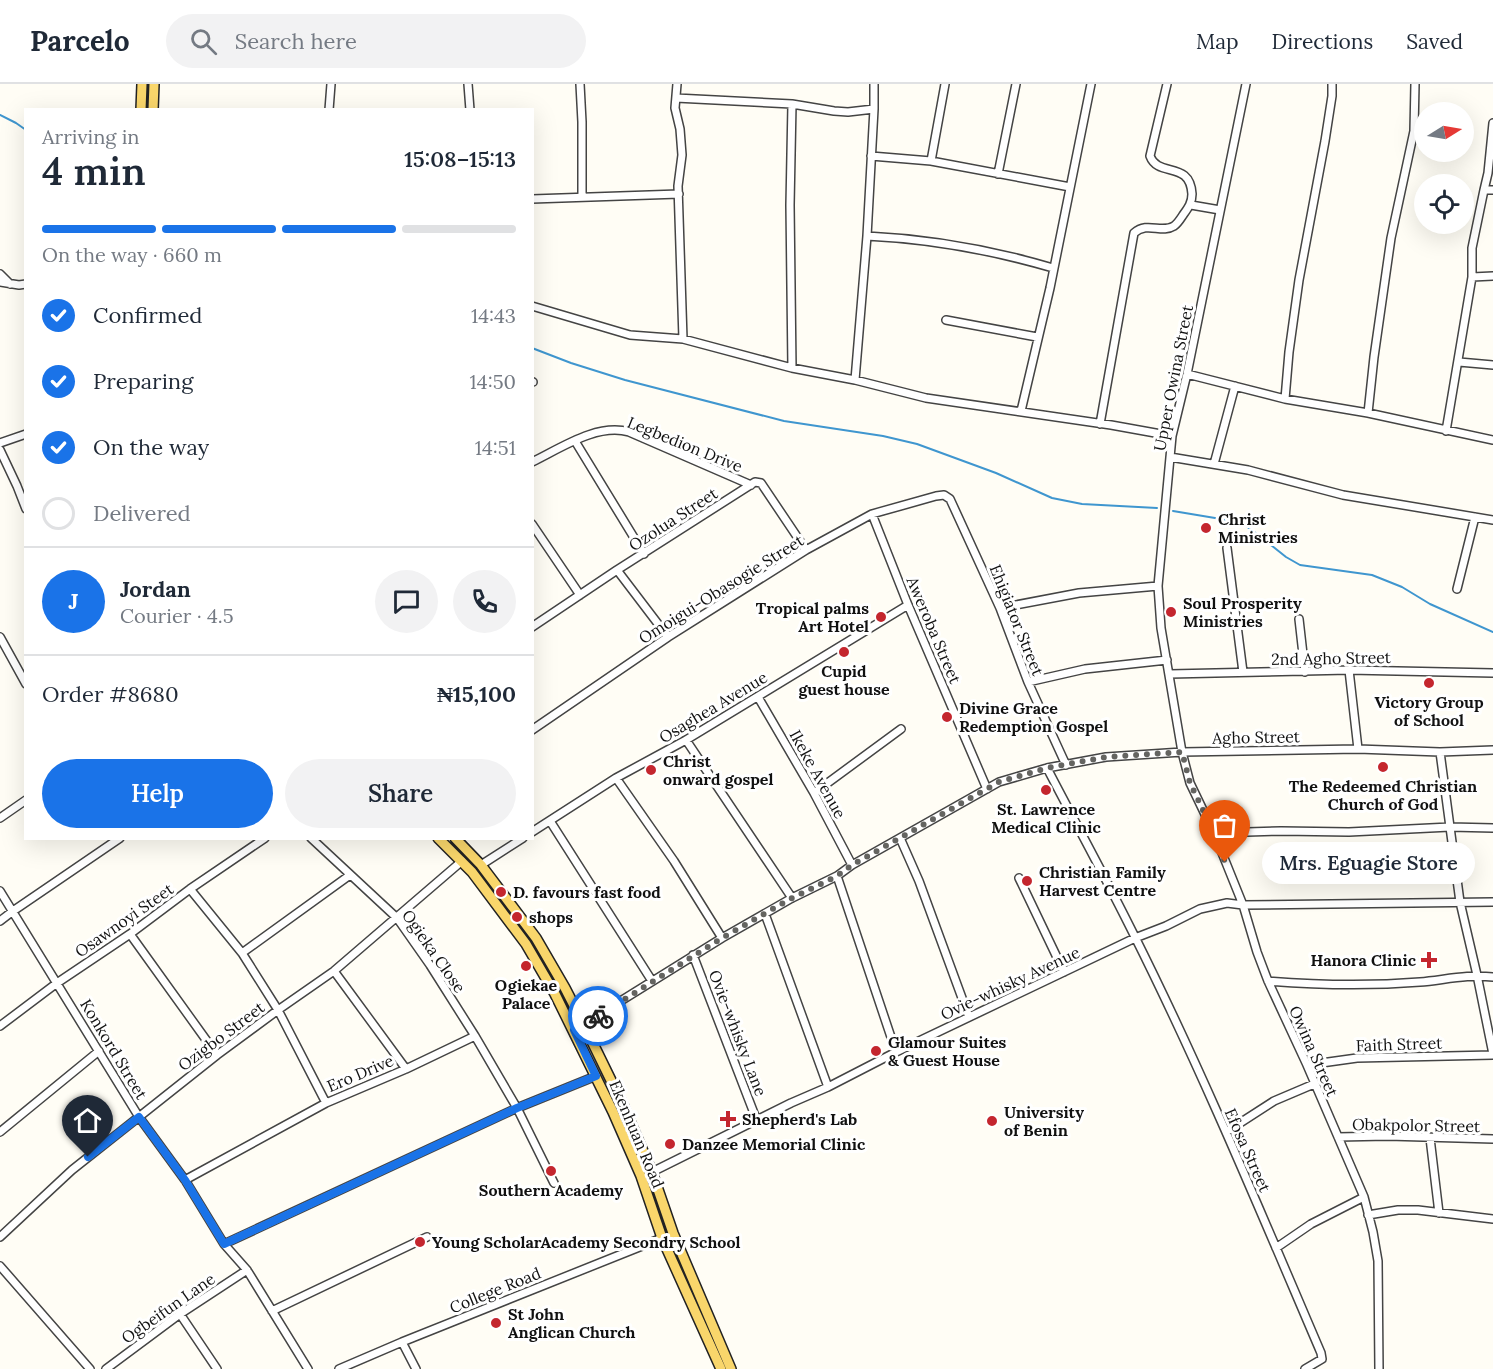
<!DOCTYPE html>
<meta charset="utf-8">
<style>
:root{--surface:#fff;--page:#f2f2f3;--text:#1f2937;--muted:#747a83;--line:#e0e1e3;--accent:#1a73e8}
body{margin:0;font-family:Lora,serif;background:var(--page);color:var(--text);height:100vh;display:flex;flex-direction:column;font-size:22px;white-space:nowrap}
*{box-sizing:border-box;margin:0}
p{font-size:20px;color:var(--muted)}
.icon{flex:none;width:33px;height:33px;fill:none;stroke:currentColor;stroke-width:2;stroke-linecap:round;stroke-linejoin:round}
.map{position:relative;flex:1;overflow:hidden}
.details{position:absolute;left:24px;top:24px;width:510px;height:732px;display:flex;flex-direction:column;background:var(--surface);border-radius:0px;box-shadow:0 6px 24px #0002}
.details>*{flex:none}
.needle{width:39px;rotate:79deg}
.buttons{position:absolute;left:1414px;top:18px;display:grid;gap:12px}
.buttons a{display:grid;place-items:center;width:60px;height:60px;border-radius:50%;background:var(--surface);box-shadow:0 6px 24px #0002;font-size:30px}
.pin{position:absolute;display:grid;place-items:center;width:51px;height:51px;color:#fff;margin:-62px -26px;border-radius:50% 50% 50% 0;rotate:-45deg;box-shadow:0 0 6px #0007}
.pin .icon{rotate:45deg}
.courier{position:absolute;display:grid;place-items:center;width:60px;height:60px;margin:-30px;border:4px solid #1a73e8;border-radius:50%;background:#fff;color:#222;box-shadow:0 2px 8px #0007}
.bubble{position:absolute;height:42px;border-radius:21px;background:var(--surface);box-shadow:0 6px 24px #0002;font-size:20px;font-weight:600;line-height:42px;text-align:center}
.headline em{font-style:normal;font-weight:600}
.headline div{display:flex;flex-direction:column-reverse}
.headline{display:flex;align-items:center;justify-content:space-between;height:102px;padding:0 18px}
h1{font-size:39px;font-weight:600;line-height:45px}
.bar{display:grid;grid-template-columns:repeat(4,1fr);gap:9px 6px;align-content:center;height:72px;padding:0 18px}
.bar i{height:8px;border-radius:4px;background:var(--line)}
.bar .on{background:var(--accent)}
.bar p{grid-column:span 4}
.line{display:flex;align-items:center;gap:15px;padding:0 18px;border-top:2px solid var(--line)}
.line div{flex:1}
.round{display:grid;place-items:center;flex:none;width:63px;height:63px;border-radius:32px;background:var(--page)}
ol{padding:0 18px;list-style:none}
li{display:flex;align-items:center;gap:18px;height:66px}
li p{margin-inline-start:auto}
li .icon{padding:6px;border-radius:50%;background:var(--accent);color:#fff;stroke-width:4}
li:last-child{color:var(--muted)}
li i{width:33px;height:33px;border:3px solid var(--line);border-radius:50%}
.action{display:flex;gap:12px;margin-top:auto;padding:12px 18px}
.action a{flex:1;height:69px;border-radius:36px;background:var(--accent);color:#fff;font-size:24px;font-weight:600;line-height:69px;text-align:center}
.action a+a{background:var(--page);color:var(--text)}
header{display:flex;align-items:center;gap:36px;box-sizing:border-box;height:84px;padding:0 30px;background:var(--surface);border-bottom:2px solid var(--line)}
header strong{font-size:28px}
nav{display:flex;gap:33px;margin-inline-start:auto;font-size:21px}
.search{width:420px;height:54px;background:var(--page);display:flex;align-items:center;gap:15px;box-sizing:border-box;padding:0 21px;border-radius:33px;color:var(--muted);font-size:22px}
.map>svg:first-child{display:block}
</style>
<header>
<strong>Parcelo</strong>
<div class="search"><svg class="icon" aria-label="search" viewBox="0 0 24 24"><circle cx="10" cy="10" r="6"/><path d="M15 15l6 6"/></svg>Search here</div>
<nav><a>Map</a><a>Directions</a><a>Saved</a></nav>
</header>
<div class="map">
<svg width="1493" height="1285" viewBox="0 0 1493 1285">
<rect width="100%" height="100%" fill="#fffdf5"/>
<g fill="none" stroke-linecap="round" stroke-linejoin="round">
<path stroke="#3f96cf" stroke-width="2" d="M0,31l16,8 10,7
M532,264l39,15 54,17 159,41 99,15 34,8 79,29 56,25 30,6 75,4
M1173,427l66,11 13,8 34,27 14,8 72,10 30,12 28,17 63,28"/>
<g stroke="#444" stroke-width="10">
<path id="minor" d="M468,0l2,26
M580,0l2,38v75
M677,0l-2,24 5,21 2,26 -4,31 5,153
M1246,0l-59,290 -15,62 -14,150 3,42 21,124 8,31 24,50 29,72 14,47 11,29 39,84 57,132 9,35 5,29 1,108
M676,14l116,6 42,7 14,1 26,-3
M329,26l2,-26
M1493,39l-5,50 -4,17h9
M871,72l60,5 139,26
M931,77l14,-77
M998,90l18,-90
M532,115l147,-5
M1191,121l29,5
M867,152c63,3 125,14 186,32
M0,190l10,10
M1472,193l21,-1
M0,198l19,3 7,-1
M532,222l98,29 53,4 109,29 63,12 71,18 185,27 61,11
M946,236l91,17
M1459,278l34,3
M792,284l-2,-163 2,-101
M1187,290l98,25 83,14 125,27
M855,296l12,-144 7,-127v-25
M532,298h1
M1285,315l4,-47 10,-72 26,-139 7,-45v-12
M1021,327l29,-123 41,-204
M1368,329l6,-56 17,-119 23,-107 1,-47
M1100,340l34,-191c14,-12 27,1 40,-7 4,-3 7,-8 9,-11 5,-7 9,-12 9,-21 -2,-34 -34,-16 -42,-38l17,-72
M1446,347l26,-154v-29l12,-58
M575,357l69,113
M0,359l26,-9
M0,366l17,36 9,23
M1170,373l78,13 95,25 150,25
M532,378c29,-14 65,-39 97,-30l122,53
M1214,380l21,-78
M872,430l36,91 79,184
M532,440l48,71
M1227,464l16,124
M617,486l51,67
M1457,505l18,-72
M1000,524l79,-15 79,-7
M1299,535l6,53
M532,543l85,-57 138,-88 6,1 45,67
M0,553l26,47
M1349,586l9,79
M1170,590l179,-4 144,3
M1028,598l57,-13 82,-9
M758,613l56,96 38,72
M532,646l136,-93 138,-87 66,-36 64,-18 8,-1 6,4 50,109 28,74 38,83
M686,656l106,158
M1440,668l20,150 17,73 16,79
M1047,684c29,56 60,112 88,169 68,136 126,276 186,416l1,6 -17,10
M616,694l58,83 48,77
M814,709l87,-64
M0,734l26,-18
M550,737l102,160
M532,748l84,-54 70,-38 222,-135
M1214,749l67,-2 68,1 101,-5 43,1
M311,754l86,80 33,47 45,71 42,72 37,75
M900,754l19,43 50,136
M481,781l42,-27
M1019,794l45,94
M190,805l52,64 36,57 48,93
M0,807l139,226 46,63 39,64 23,26 61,99
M765,830l63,173
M0,837l13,-10 107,-73
M130,850l87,121
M242,869l108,-78
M693,871l64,166
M334,887l72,98
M1268,897c50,4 101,5 152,1 24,-2 48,-8 73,-5
M0,942l57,-43 73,-49 60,-45 75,-51
M574,946l148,-92 70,-40 45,-22 15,-11 147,-83 48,-14 59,-11 76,-5 176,-3 82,3 53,-2
M896,968l239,-114 31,-12 34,-17 27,-6 16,2 250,-3
M1307,981l50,-7 136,-3
M0,1048l99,-81
M1226,1048l48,-31 40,-17
M1338,1053l50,-1 105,3
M1430,1054l9,75
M652,1088l139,-69 37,-16 68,-35 -59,-176
M185,1096l141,-77 80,-34 69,-33
M1368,1131l30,-5h20l75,9
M0,1153l72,-67 145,-115 61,-45 56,-39 128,-110
M224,1160l293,-136 79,-32
M1276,1164l35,-24 53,-27
M0,1182l90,103
M272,1227l155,-74
M180,1230l37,55
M402,1258l14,27
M106,1285l74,-55 67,-44
M339,1285l63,-27 260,-104"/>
</g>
<g stroke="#222" stroke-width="12">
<path id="major" d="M141,26l1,-26
M153,26l1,-26
M438,754l34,34 54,72 29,50 58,118 28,64 21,62 59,131
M455,754l26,27 55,73 29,50 19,37 40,82 28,65 21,61 58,136"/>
</g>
<use href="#minor" stroke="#fff" stroke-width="7"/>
<use href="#major" stroke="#f9d66b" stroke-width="9"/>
</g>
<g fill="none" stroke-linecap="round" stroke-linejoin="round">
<path stroke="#646461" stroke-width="6" stroke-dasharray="0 10.8" d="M598,932l124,-78 70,-40 45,-22 15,-11 147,-83 48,-14 59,-11 76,-5 8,31 24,50 11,29"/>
<path stroke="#1a73e8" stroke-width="8" d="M88,1073l51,-40 46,63 39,64 293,-136 79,-32 -22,-46 24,-14"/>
</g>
<g fill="#c4262e" stroke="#fff" stroke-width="2">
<circle cx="1206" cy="444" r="6"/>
<circle cx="1171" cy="528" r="6"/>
<circle cx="881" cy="533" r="6"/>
<circle cx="844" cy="568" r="6"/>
<circle cx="1429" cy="599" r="6"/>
<circle cx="947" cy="633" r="6"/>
<circle cx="1383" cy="683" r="6"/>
<circle cx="651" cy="686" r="6"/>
<circle cx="1046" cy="706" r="6"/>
<circle cx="1027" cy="797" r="6"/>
<circle cx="501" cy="808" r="6"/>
<circle cx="517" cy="833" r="6"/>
<path d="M1426 867h6v6h6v6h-6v6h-6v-6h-6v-6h6z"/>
<circle cx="526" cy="882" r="6"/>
<circle cx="876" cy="967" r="6"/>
<path d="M725 1026h6v6h6v6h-6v6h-6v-6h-6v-6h6z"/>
<circle cx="992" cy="1037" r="6"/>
<circle cx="670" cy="1060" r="6"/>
<circle cx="551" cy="1087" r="6"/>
<circle cx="420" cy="1158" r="6"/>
<circle cx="496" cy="1239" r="6"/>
</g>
<g text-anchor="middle" stroke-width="6" stroke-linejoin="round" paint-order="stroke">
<g font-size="16" fill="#111" stroke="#fff">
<text transform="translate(1173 294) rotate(-79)" y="6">Upper Owina Street</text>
<text transform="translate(685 360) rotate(22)" y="6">Legbedion Drive</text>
<text transform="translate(673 435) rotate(-33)" y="6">Ozolua Street</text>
<text transform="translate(721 505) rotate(-32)" y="6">Omoigui-Obasogie Street</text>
<text transform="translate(1017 536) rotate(68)" y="6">Ehigiator Street</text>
<text transform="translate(934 546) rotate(67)" y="6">Aweroba Street</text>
<text transform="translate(1331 574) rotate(-1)" y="6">2nd Agho Street</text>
<text transform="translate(713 623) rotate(-31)" y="6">Osaghea Avenue</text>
<text transform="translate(1256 653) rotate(-1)" y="6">Agho Street</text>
<text transform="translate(818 690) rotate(61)" y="6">Ikeke Avenue</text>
<text transform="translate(124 836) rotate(-35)" y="6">Osawnoyi Steet</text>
<text transform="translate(434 867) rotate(55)" y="6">Ogieka Close</text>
<text transform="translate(1010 899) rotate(-25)" y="6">Ovie-whisky Avenue</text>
<text transform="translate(738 949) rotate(69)" y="6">Ovie-whisky Lane</text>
<text transform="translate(221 952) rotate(-37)" y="6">Ozigbo Street</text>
<text transform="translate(1399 960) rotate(-2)" y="6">Faith Street</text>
<text transform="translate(114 965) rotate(59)" y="6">Konkord Street</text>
<text transform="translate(1314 967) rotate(66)" y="6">Owina Street</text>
<text transform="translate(360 989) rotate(-23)" y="6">Ero Drive</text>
<text transform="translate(1416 1041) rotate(1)" y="6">Obakpolor Street</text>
<text transform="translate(637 1050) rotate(67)" y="6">Ekenhuan Road</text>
<text transform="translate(1248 1066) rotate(66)" y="6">Efosa Street</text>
<text transform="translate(495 1206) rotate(-22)" y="6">College Road</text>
<text transform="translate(168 1224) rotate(-35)" y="6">Ogbeifun Lane</text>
</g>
<g font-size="16" font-weight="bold" fill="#111" stroke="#fff" text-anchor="start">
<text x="1218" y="441">Christ<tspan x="1218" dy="18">Ministries</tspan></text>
<text x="1183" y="525">Soul Prosperity<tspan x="1183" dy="18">Ministries</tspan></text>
<text x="869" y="530" text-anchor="end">Tropical palms<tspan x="869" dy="18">Art Hotel</tspan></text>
<text x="844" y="593" text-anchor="middle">Cupid<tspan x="844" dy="18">guest house</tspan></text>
<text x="1429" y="624" text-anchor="middle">Victory Group<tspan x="1429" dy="18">of School</tspan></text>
<text x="959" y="630">Divine Grace<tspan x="959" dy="18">Redemption Gospel</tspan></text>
<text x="663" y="683">Christ<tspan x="663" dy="18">onward gospel</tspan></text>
<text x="1383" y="708" text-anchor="middle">The Redeemed Christian<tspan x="1383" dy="18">Church of God</tspan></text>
<text x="1046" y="731" text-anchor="middle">St. Lawrence<tspan x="1046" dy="18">Medical Clinic</tspan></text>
<text x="1039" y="794">Christian Family<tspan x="1039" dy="18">Harvest Centre</tspan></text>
<text x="513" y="814">D. favours fast food</text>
<text x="529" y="839">shops</text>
<text x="1416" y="882" text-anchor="end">Hanora Clinic</text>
<text x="526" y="907" text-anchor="middle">Ogiekae<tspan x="526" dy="18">Palace</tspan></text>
<text x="888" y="964">Glamour Suites<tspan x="888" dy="18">&amp; Guest House</tspan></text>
<text x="1004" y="1034">University<tspan x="1004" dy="18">of Benin</tspan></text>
<text x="742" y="1041">Shepherd's Lab</text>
<text x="682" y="1066">Danzee Memorial Clinic</text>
<text x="551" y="1112" text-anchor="middle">Southern Academy</text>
<text x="432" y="1164">Young ScholarAcademy Secondry School</text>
<text x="508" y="1236">St John<tspan x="508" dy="18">Anglican Church</tspan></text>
</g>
</g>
</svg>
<div class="buttons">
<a><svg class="needle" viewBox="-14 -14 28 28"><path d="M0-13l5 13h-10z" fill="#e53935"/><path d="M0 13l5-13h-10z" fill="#747a83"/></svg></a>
<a><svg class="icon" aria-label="locate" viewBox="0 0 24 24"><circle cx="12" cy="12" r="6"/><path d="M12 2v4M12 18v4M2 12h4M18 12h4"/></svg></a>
</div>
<div class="pin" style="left:1225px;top:778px;background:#ea580c"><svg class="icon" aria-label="bag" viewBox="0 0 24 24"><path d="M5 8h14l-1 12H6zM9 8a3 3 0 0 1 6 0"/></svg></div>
<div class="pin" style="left:88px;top:1073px;background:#1f2937"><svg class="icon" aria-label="home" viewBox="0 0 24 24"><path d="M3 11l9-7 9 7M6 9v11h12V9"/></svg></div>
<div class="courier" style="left:598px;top:932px"><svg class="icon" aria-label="bike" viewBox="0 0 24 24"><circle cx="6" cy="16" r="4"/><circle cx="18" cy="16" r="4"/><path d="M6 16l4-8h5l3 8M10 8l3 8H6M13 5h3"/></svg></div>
<div class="bubble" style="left:1262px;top:758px;width:213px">Mrs. Eguagie Store</div>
<section class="details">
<div class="headline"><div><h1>4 min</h1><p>Arriving in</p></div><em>15:08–15:13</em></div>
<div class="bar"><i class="on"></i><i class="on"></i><i class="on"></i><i></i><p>On the way · 660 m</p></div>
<ol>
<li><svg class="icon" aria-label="check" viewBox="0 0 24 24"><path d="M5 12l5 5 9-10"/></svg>Confirmed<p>14:43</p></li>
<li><svg class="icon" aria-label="check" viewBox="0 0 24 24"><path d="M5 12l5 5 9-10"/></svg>Preparing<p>14:50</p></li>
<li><svg class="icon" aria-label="check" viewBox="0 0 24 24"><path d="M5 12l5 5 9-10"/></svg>On the way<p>14:51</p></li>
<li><i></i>Delivered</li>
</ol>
<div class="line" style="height:108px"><b class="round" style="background:var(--accent);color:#fff">J</b><div><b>Jordan</b><p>Courier · 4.5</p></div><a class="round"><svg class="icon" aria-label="chat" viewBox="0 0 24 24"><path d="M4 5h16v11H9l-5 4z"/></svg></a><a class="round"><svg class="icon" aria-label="phone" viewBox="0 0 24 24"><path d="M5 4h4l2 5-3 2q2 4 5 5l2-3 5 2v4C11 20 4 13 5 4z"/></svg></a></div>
<div class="line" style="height:78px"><div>Order #8680</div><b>₦15,100</b></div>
<div class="action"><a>Help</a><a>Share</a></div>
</section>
</div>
